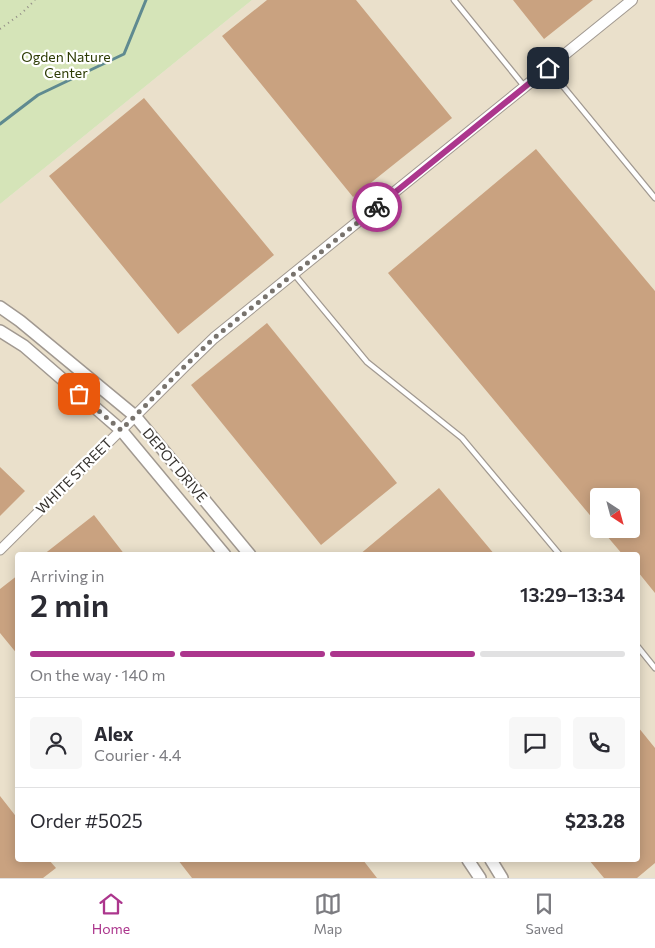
<!DOCTYPE html>
<meta charset="utf-8">
<style>
:root{--surface:#fff;--page:#f7f7f7;--text:#2b2b33;--muted:#7c7c81;--line:#e1e1e2;--accent:#ac368d}
body{margin:0;font-family:Commissioner,sans-serif;background:var(--page);color:var(--text);height:100vh;display:flex;flex-direction:column;font-size:19px;white-space:nowrap}
*{box-sizing:border-box;margin:0}
p{font-size:16px;color:var(--muted)}
.icon{flex:none;width:28px;height:28px;fill:none;stroke:currentColor;stroke-width:2;stroke-linecap:round;stroke-linejoin:round}
.map{position:relative;flex:1;overflow:hidden}
.drawer{position:absolute;left:15px;top:552px;width:625px;height:310px;display:flex;flex-direction:column;background:var(--surface);border-radius:5px;box-shadow:0 2px 12px #0003}
.drawer>*{flex:none}
.needle{width:32px;rotate:144deg}
.tools{position:absolute;left:590px;top:488px;display:grid;gap:10px}
.tools a{display:grid;place-items:center;width:50px;height:50px;border-radius:5px;background:var(--surface);box-shadow:0 2px 12px #0003;font-size:25px}
.pin{position:absolute;display:grid;place-items:center;width:42px;height:42px;color:#fff;margin:-21px;border-radius:10px;box-shadow:0 2px 8px #0006}
.courier{position:absolute;display:grid;place-items:center;width:50px;height:50px;margin:-25px;border:4px solid #ac368d;border-radius:50%;background:#fff;color:#222;box-shadow:0 1px 6px #0007}
.summary em{font-style:normal;font-weight:600}
.summary div{display:flex;flex-direction:column-reverse}
.summary{display:flex;align-items:center;justify-content:space-between;height:85px;padding:0 15px}
h1{font-size:32px;font-weight:600;line-height:38px}
.bar{display:grid;grid-template-columns:repeat(4,1fr);gap:8px 5px;align-content:center;height:60px;padding:0 15px}
.bar i{height:6px;border-radius:4px;background:var(--line)}
.bar .current{background:var(--accent)}
.bar p{grid-column:span 4}
.line{display:flex;align-items:center;gap:12px;padding:0 15px;border-top:1px solid var(--line)}
.line div{flex:1}
.round{display:grid;place-items:center;flex:none;width:52px;height:52px;border-radius:5px;background:var(--page)}
.dock{display:flex;justify-content:space-around;align-items:center;height:70px;border-top:1px solid var(--line);background:var(--surface);font-size:14px;color:var(--muted)}
.dock a{display:grid;justify-items:center;gap:2px}
.dock .current{color:var(--accent)}
.map>svg:first-child{display:block}
</style>
<div class="map">
<svg width="655" height="878" viewBox="0 0 655 878">
<rect width="100%" height="100%" fill="#f2e9e1"/>
<path fill="#eae0cb" fill-rule="evenodd" d="M252,0h403v878h-655v-674zM599,496h32v33h-32zM18,555h620v305h-620z"/>
<path fill="#d5e4b8" d="M0,0h252l-252,204z"/>
<g fill="none" stroke-linecap="round" stroke-linejoin="round">
<path stroke="#5f8a90" stroke-width="3" d="M0,124l38,-29 86,-41 22,-54"/>
</g>
<path fill="#c9a280" d="M267,0h89l96,118 -99,79 -131,-161z
M513,0h80l-49,39z
M144,98l130,157 -96,79 -129,-158z
M536,149l119,142v302l-17,-21v-17h-15l-22,-26h30v-33h-32v30l-211,-253z
M267,323l130,160 -76,62 -130,-160z
M0,467l25,24 -25,25z
M439,488l56,67h-136z
M94,515l31,40h-82z
M18,575v80l-18,-22v-44z
M638,727l17,21v115l-18,15h-33l-15,-18h49z
M0,796l18,23v41h31l7,8 -13,10h-43z
M178,860h185l14,18h-185z"/>
<g fill="none" stroke-linecap="round" stroke-linejoin="round">
<g stroke="#a19991" stroke-width="7">
<path id="service" d="M454,0l70,86
M548,68l107,130
M294,274l73,88 95,76 98,117
M638,647l17,21"/>
</g>
<g stroke="#a19991" stroke-width="11">
<path id="minor" d="M0,550l121,-120"/>
</g>
<g stroke="#a19991" stroke-width="12">
<path id="tertiary" d="M121,430l63,-63 30,-29 418,-338"/>
</g>
<g stroke="#a19991" stroke-width="14">
<path id="secondary" d="M0,307l20,14 115,95 115,139
M0,331l24,15 97,84 104,125
M468,860l12,18
M491,860l11,18"/>
</g>
<path stroke="#918b85" stroke-width="2" stroke-dasharray="1 4" stroke-linecap="butt" d="M0,29l22,-16 13,-13"/>
<use href="#service" stroke="#fff" stroke-width="4.5"/>
<use href="#minor" stroke="#fff" stroke-width="9"/>
<use href="#tertiary" stroke="#fff" stroke-width="10"/>
<use href="#secondary" stroke="#fff" stroke-width="11"/>
</g>
<g fill="none" stroke-linecap="round" stroke-linejoin="round">
<path stroke="#78736d" stroke-width="5" stroke-dasharray="0 9" d="M79,394l42,36 63,-63 30,-29 163,-131"/>
<path stroke="#ac368d" stroke-width="6" d="M377,207l171,-139"/>
</g>
<g text-anchor="middle" stroke-width="4.5" stroke-linejoin="round" paint-order="stroke">
<g font-size="14" fill="#2d3b04" stroke="#fff">
<text x="66" y="62">Ogden Nature<tspan x="66" dy="16">Center</tspan></text>
</g>
<g font-size="14" fill="#36332f" stroke="#fff">
<text transform="translate(175 465) rotate(50)" y="5">DEPOT DRIVE</text>
<text transform="translate(74 476) rotate(-45)" y="5">WHITE STREET</text>
</g>
</g>
</svg>
<div class="tools">
<a><svg class="needle" viewBox="-14 -14 28 28"><path d="M0-13l5 13h-10z" fill="#e53935"/><path d="M0 13l5-13h-10z" fill="#7c7c81"/></svg></a>
</div>
<div class="pin" style="left:79px;top:394px;background:#ea580c"><svg class="icon" aria-label="bag" viewBox="0 0 24 24"><path d="M5 8h14l-1 12H6zM9 8a3 3 0 0 1 6 0"/></svg></div>
<div class="pin" style="left:548px;top:68px;background:#1f2937"><svg class="icon" aria-label="home" viewBox="0 0 24 24"><path d="M3 11l9-7 9 7M6 9v11h12V9"/></svg></div>
<div class="courier" style="left:377px;top:207px"><svg class="icon" aria-label="bike" viewBox="0 0 24 24"><circle cx="6" cy="16" r="4"/><circle cx="18" cy="16" r="4"/><path d="M6 16l4-8h5l3 8M10 8l3 8H6M13 5h3"/></svg></div>
<section class="drawer">
<div class="summary"><div><h1>2 min</h1><p>Arriving in</p></div><em>13:29–13:34</em></div>
<div class="bar"><i class="current"></i><i class="current"></i><i class="current"></i><i></i><p>On the way · 140 m</p></div>
<div class="line" style="height:90px"><a class="round"><svg class="icon" aria-label="person" viewBox="0 0 24 24"><circle cx="12" cy="8" r="4"/><path d="M4 21q1-7 8-7t8 7"/></svg></a><div><b>Alex</b><p>Courier · 4.4</p></div><a class="round"><svg class="icon" aria-label="chat" viewBox="0 0 24 24"><path d="M4 5h16v11H9l-5 4z"/></svg></a><a class="round"><svg class="icon" aria-label="phone" viewBox="0 0 24 24"><path d="M5 4h4l2 5-3 2q2 4 5 5l2-3 5 2v4C11 20 4 13 5 4z"/></svg></a></div>
<div class="line" style="height:65px"><div>Order #5025</div><b>$23.28</b></div>
</section>
</div>
<nav class="dock">
<a class="current"><svg class="icon" aria-label="home" viewBox="0 0 24 24"><path d="M3 11l9-7 9 7M6 9v11h12V9"/></svg>Home</a>
<a><svg class="icon" aria-label="map" viewBox="0 0 24 24"><path d="M3 6l6-2 6 2 6-2v14l-6 2-6-2-6 2zM9 4v14M15 6v14"/></svg>Map</a>
<a><svg class="icon" aria-label="saved" viewBox="0 0 24 24"><path d="M7 4h10v16l-5-4-5 4z"/></svg>Saved</a>
</nav>
